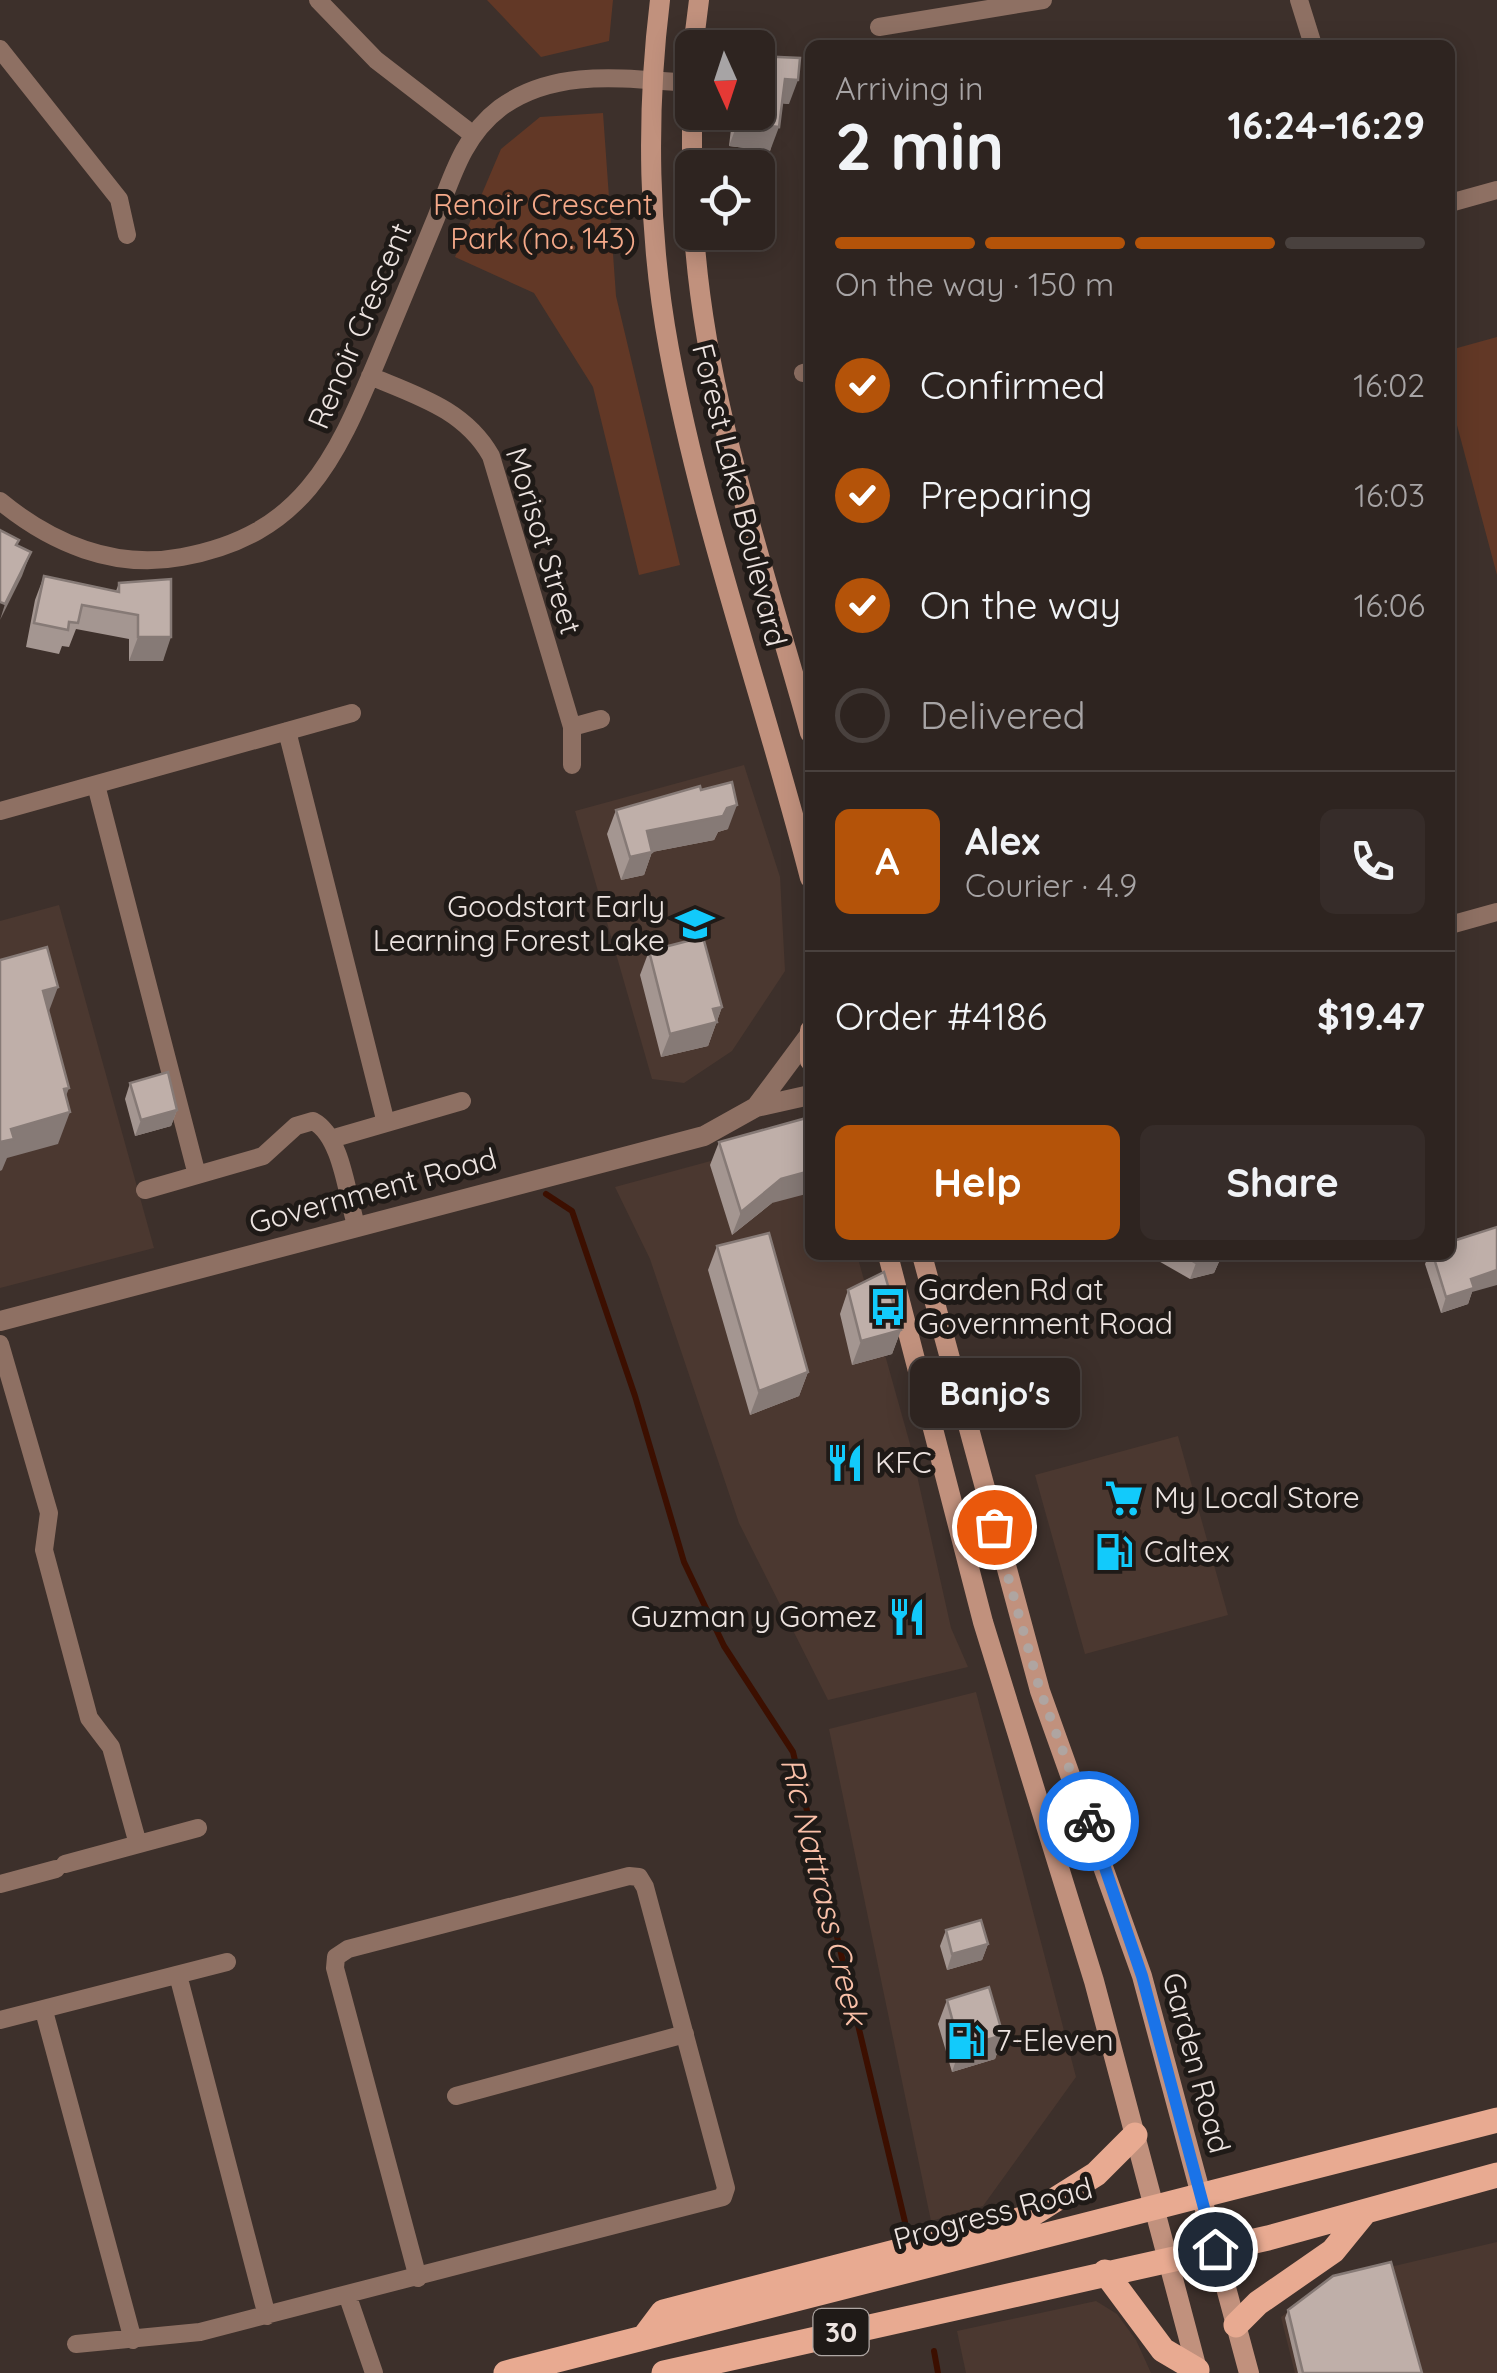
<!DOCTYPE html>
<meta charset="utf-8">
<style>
:root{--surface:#2e2420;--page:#362c29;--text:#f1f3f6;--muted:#a7a4a5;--line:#49413e;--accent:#b45309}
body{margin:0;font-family:Quicksand,sans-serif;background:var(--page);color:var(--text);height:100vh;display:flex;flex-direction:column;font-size:38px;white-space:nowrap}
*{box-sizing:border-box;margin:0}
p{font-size:32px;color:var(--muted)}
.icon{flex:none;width:55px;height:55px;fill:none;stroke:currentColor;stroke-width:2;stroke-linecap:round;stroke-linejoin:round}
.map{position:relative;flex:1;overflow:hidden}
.sheet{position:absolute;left:805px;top:40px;width:650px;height:1220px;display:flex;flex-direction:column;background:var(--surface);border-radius:15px;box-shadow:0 5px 25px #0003,0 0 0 2px var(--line)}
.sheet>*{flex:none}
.needle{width:65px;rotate:177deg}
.tools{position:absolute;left:675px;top:30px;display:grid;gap:20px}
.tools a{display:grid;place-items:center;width:100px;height:100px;border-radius:15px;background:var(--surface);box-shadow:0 5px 25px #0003,0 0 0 2px var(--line);font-size:50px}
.pin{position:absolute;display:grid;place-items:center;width:85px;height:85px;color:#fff;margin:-42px;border:5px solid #fff;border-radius:50%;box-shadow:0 2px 10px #0007}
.courier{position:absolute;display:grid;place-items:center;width:100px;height:100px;margin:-50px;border:8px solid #1a73e8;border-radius:50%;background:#fff;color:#222;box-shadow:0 2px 12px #0007}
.bubble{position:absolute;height:70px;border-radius:15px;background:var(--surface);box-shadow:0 5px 25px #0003,0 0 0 2px var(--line);font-size:32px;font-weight:700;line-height:70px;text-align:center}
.headline em{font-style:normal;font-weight:700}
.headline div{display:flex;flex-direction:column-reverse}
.headline{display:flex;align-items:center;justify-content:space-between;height:170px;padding:0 30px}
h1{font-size:65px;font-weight:700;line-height:75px}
.bar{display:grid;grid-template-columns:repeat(4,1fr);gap:15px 10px;align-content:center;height:120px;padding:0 30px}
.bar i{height:12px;border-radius:8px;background:var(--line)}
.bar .active{background:var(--accent)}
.bar p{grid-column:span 4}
.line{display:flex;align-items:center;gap:25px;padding:0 30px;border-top:2px solid var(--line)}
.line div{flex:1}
.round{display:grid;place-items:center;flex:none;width:105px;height:105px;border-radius:15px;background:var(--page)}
ol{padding:0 30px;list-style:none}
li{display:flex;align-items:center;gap:30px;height:110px}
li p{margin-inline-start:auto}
li .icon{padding:10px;border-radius:50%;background:var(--accent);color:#fff;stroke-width:4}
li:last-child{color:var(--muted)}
li i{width:55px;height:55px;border:5px solid var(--line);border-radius:50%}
.cta{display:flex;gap:20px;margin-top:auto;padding:20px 30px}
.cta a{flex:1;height:115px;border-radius:15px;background:var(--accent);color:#fff;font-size:40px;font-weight:700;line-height:115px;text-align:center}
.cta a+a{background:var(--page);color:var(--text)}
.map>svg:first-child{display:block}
</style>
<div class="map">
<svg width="1497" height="2373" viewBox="0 0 1497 2373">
<rect width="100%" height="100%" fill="#3d302b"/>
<path fill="#4b3830" d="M744,765l36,112 5,94 -53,80 -48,32 -32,-4 -77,-268z
M59,905l95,343 -154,40v-367z
M810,1134v121h47l53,189 41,184 17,39 -140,33 -89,-177 -89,-264 -35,-72z
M1178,1436l50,179 -143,39 -50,-179z
M976,1692l100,385 -93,129 -52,15 -102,-492z
M1497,2242v131h-202l-14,-56 49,-36z
M1096,2301l21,13 19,26 15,33h-185l-9,-42z"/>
<path fill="#623826" d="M487,0h126l-4,41 -68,16z
M603,113l13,183 64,269 -41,10 -46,-188 -59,-94 -79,-36 46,-108 39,-32z
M1497,337v238l-47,-176v-49z"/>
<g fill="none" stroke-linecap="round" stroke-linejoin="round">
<path stroke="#3c0f00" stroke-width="6" d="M546,1194l26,17 63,185 49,166 40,84 69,106 112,470
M934,2351l4,22"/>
<path stroke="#8e7063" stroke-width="18" d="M318,0l58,60 96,74
M1299,0l14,45
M879,27l164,-27
M0,49l119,150 8,36
M1450,203l47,-13
M803,373l7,-1
M370,376c48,20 95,34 121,80l81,271
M0,501c51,42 114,69 182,56 120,-22 153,-96 196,-199 19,-47 39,-93 58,-140 16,-41 27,-82 64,-110 56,-41 126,-29 191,-25
M287,731l99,392
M572,765v-38l29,-8
M96,785l101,390
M0,811l352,-98
M1450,925l47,-13
M331,1139l131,-38
M145,1190l118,-34 33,-30 17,-5c29,15 34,75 43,104
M0,1344l49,169 -5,37 45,168 22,29 27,97
M65,1864l133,-36
M0,1884l56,-15
M178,1975l89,341
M44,2011l89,329
M0,2020l227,-58
M456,2096l229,-62
M348,2297l26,76
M76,2344l124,-12 523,-135 3,-9 -81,-301 -6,-10 -10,-1 -281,73 -12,8 -1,11 83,310"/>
<path stroke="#8e7063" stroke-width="20" d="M756,1107l52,-70
M0,1321l704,-185 52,-29 54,-12"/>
<path stroke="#c1917d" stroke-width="20" d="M660,0c-14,113 -12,236 9,349 33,179 96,353 141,529
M693,48l6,-48
M692,61v154
M694,232c11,170 71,337 116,501
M810,1030v31
M888,1255l95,367 111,359 104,392
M922,1255l118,436 102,285 107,397"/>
<path stroke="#e8aa91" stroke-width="25" d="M1105,2272l58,78 34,20
M1236,2325l22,-22 75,-52 31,-38
M645,2336l18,-24 363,-94 70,-44 39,-39
M506,2373l991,-253
M664,2373l604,-135 229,-63"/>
</g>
<path fill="#a49691" d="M758,56l31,48 -7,-1 -12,48 -41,-5 4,-34h25z
M44,576l72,15 3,-8 52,-4 -8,82h-34v-22l-53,-10 -7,18 -7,-1 -3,8 -33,-7 9,-47z
M701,790l27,39 -10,3 -4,8 -62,12 -8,23 -23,5 -14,-46 9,-24z
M649,951l73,56 -14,39 -47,11 -21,-82z
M130,1083l47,27 -6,16 -36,10 -10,-37z
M719,1142l53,61 -40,32 -22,-70z
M717,1246l91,126 -9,24 -49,19 -42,-145z
M1148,1255h74l-8,18 -24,6z
M1429,1255h21l22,37 -4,12 -27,9 -16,-49z
M848,1290l53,40 -9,24 -40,11 -12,-51z
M946,1930l42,14 -6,16 -35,10 -7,-24z
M947,2000l56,35 -8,24 -43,13 -14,-48z
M1288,2310l134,63h-124l-13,-55z"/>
<path fill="#867a76" d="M785,79l13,1 -9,24 -13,-1z
M738,122l41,5 -9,24 -41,-5z
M31,552l-9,24 -22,44 5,-16z
M138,637h33l-8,24h-34z
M737,805l-9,24 -10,3 -4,8 -62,12 -8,23 -23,5 9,-23 17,-26z
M58,987l-12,32 -3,-28z
M722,1007l-14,39 -47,11 9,-23 43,-25z
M69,1088l-10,27 11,-3 -12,32 -51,14 -5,12 -2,1v-29l11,-13 53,-40z
M177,1110l-6,16 -36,10 6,-16z
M810,1171v22l-38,10 -40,32 9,-23 40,-33z
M1222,1255l-8,18 -24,6 6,-16z
M1497,1270v15l-25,7 -4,12 -27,9 5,-16 25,-18z
M901,1330l-9,24 -40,11 9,-24z
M808,1372l-9,24 -49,19 9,-24z
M988,1944l-6,16 -35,10 5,-16z
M1003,2035l-8,24 -43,13 8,-24z"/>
<path fill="#bfafa9" stroke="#867a76" stroke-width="2.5" d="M758,56l42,2 -2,22 -13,-1 -6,48 -41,-5 1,-10h19z
M0,530l19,10 -3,5 15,7 -26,52 -5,-2z
M44,576l75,16v-9l52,-4v58h-33v-22l-56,-10 -4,18 -9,-1 -1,8 -34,-7z
M732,782l5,23 -10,3 -4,8 -76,15 5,21 -22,5 -14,-47 84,-24 1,4z
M703,937l19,70 -9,2 4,13 -47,12 -21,-83z
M47,947l11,40 -15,4 26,97 -5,1 6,23 -59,17 3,10 -14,3v-182z
M168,1072l9,38 -36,10 -11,-37z
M810,1117v54l-29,8 -40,33 -22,-70z
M1497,1227v43l-26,9 3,9 -28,9 -13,-42h17v-13z
M769,1233l39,139 -49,19 -42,-145z
M1182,1255h39l-2,2 -23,6z
M884,1272l17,58 -40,11 -13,-51z
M981,1920l7,24 -36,10 -6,-24z
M989,1987l14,48 -43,13 -13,-48z
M1391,2262l31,111h-119l-15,-63 45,-34z"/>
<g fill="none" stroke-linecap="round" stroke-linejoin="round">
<path stroke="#afa5a1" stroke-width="10" stroke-dasharray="0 18" d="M994,1527l46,163 49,131"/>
<path stroke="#1a73e8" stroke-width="12" d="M1089,1821l53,155 73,273"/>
</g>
<defs>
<g id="school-bare" transform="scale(3)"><path d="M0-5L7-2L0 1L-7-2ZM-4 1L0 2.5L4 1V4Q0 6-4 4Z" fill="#12cafb" stroke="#1f1a17" stroke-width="2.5" paint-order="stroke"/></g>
<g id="bus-bare" transform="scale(3)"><path d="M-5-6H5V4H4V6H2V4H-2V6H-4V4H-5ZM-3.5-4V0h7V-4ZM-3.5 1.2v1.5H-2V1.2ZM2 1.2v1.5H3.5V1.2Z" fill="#12cafb" stroke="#1f1a17" stroke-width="2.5" paint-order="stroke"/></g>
<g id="restaurant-bare" transform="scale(3)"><path d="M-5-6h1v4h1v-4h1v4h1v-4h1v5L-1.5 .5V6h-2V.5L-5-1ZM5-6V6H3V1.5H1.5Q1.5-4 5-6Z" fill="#12cafb" stroke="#1f1a17" stroke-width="2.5" paint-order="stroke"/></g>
<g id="supermarket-bare" transform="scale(3)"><path d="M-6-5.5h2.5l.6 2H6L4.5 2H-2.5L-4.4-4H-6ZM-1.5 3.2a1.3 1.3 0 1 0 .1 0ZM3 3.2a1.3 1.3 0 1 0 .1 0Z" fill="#12cafb" stroke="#1f1a17" stroke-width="2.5" paint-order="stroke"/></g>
<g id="fuel-bare" transform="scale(3)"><path d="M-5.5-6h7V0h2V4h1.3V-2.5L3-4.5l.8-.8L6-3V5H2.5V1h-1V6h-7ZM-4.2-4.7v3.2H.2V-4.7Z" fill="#12cafb" stroke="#1f1a17" stroke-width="2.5" paint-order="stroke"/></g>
</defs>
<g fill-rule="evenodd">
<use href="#school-bare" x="695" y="924"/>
<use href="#bus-bare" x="888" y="1307"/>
<use href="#restaurant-bare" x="845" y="1463"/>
<use href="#supermarket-bare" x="1124" y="1498"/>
<use href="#fuel-bare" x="1114" y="1552"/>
<use href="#restaurant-bare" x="907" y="1617"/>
<use href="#fuel-bare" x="966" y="2041"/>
</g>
<g text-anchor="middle" stroke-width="10" stroke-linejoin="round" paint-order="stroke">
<rect fill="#1f1a17" stroke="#afa7a4" stroke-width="2.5" x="813.5" y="2309" width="55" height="46" rx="8"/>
<g font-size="28" font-weight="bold" fill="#ede4e1">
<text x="841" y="2342">30</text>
</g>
<g font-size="30" fill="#f5a989" stroke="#1f1a17">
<text x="543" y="215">Renoir Crescent<tspan x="543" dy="34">Park (no. 143)</tspan></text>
</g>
<g font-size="30" fill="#ede4e1" stroke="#1f1a17">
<text transform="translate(360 326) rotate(-67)" y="10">Renoir Crescent</text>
<text transform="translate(739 495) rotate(76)" y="10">Forest Lake Boulevard</text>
<text transform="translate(543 541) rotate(73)" y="10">Morisot Street</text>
<text transform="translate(373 1191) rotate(-15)" y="10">Government Road</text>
<text transform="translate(1196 2063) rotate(75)" y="10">Garden Road</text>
<text transform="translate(993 2214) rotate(-15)" y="10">Progress Road</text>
</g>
<g font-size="30" fill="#ede4e1" stroke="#1f1a17" text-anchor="start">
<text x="665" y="917" text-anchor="end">Goodstart Early<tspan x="665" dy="34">Learning Forest Lake</tspan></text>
<text x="918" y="1300">Garden Rd at<tspan x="918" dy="34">Government Road</tspan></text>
<text x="875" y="1473">KFC</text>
<text x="1154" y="1508">My Local Store</text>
<text x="1144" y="1562">Caltex</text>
<text x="877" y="1627" text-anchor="end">Guzman y Gomez</text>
<text x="996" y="2051">7-Eleven</text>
</g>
<g font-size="32" font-style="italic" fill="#fac0a8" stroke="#1f1a17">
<text transform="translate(824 1891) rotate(76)" y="11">Ric Nattrass Creek</text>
</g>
</g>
</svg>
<div class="tools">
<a><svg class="needle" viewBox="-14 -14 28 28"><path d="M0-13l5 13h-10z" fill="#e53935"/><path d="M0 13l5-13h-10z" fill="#a7a4a5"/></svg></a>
<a><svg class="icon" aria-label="locate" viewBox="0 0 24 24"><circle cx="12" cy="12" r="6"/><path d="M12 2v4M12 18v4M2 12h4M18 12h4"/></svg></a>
</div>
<div class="pin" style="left:994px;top:1527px;background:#ea580c"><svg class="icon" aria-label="bag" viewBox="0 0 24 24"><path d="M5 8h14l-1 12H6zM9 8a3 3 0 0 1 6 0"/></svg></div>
<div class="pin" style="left:1215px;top:2249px;background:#1f2937"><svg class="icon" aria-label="home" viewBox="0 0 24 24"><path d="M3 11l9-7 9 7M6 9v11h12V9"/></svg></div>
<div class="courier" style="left:1089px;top:1821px"><svg class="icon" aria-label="bike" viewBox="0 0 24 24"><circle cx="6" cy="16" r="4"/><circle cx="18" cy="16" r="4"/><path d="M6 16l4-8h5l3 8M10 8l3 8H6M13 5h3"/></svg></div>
<div class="bubble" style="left:910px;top:1358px;width:170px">Banjo's</div>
<section class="sheet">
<div class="headline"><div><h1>2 min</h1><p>Arriving in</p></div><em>16:24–16:29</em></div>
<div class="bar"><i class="active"></i><i class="active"></i><i class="active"></i><i></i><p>On the way · 150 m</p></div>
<ol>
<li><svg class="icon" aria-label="check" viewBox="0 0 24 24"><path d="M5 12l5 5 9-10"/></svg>Confirmed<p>16:02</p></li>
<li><svg class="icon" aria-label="check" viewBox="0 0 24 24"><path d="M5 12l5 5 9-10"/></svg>Preparing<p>16:03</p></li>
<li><svg class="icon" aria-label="check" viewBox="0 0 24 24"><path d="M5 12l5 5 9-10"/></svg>On the way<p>16:06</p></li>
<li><i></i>Delivered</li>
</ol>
<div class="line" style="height:180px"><b class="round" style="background:var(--accent);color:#fff">A</b><div><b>Alex</b><p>Courier · 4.9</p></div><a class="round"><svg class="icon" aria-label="phone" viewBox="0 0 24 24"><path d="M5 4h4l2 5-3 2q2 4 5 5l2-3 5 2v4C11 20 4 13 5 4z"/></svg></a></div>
<div class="line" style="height:130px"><div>Order #4186</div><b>$19.47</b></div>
<div class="cta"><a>Help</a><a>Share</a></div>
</section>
</div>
